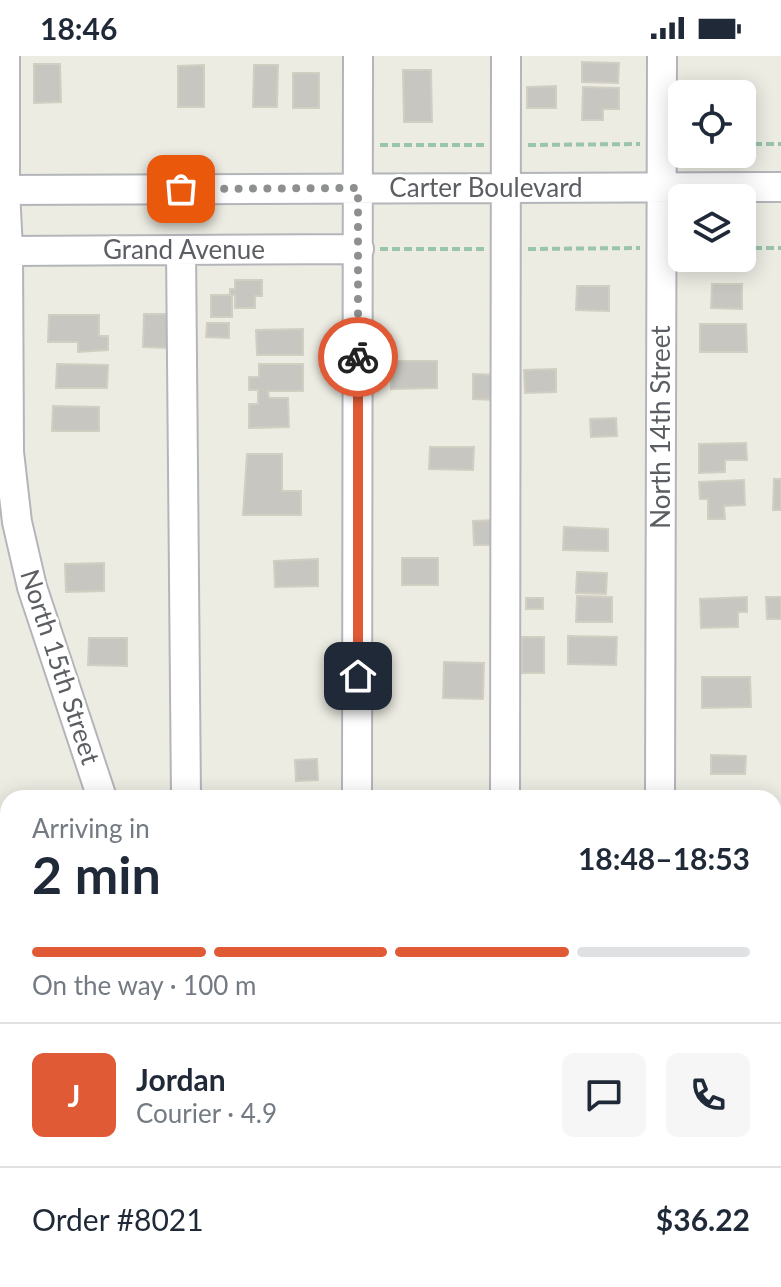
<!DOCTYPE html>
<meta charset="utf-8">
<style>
:root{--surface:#fff;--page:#f6f6f7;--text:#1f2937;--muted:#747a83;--line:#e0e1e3;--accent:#e05a36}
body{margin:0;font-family:Lato,sans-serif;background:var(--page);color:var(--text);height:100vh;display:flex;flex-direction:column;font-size:30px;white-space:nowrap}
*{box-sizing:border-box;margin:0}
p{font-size:26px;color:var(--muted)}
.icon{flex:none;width:44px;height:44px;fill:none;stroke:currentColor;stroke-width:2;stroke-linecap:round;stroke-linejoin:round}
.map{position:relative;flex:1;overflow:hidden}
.side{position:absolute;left:0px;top:734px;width:782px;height:498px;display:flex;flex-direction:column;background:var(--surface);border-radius:24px 24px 0 0;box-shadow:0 4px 20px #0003}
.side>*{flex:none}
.fabs{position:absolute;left:668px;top:24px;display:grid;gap:16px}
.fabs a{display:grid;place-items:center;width:88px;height:88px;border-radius:12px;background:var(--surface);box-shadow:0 4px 20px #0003;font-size:40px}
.pin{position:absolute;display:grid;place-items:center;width:68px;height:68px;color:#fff;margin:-34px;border-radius:16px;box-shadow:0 4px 12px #0006}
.courier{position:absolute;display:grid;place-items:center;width:80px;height:80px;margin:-40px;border:6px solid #e05a36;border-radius:50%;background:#fff;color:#222;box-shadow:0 2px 10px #0007}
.headline em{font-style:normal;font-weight:700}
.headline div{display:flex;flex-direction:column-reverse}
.headline{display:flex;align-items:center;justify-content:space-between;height:136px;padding:0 32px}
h1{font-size:52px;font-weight:700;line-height:60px}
.bar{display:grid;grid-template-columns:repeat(4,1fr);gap:12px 8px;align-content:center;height:96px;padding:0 32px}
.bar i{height:10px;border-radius:6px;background:var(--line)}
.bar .on{background:var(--accent)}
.bar p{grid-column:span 4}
.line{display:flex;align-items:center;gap:20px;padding:0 32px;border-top:2px solid var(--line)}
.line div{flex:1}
.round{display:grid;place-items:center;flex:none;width:84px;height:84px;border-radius:12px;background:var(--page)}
.status{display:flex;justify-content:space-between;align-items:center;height:56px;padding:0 40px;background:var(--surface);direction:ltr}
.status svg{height:22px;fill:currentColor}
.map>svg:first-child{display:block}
</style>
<div class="status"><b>18:46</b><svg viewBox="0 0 49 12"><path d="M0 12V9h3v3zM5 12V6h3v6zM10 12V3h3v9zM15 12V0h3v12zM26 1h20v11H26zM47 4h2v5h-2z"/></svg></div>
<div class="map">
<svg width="781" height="1231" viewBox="0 0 781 1231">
<rect width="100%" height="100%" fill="#edece3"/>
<path fill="#c8c6c0" stroke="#d1cfc2" stroke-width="2" d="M582,6l37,1 -1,20 -36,-1z
M34,8h26l1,38 -27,1z
M204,9v42h-26v-41z
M254,9h24l-1,42h-24z
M403,14h28l1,52h-28z
M293,17h26v35h-26z
M556,30v22h-29v-21z
M583,31l36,1v21h-16v11h-21z
M742,46h12l1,25h-8v6h-5z
M235,224h27v16h-7v12h-20v-13h-5v-6h5z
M712,228h30v25l-31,-1z
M577,230h32v25l-33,-1z
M211,239h21v22h-21z
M144,258h26l-1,34 -26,-1z
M49,259h50v21h9v14l-30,2v-10h-30z
M207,267h22v15l-23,-1z
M700,268h46l1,28h-47z
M303,273v26h-46l-1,-25z
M391,305h46v27l-46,1z
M57,308l51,1 -1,23h-51z
M259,308h44v27h-35l1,7h19l1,29 -40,1v-24h9v-14h-9v-13h10z
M556,313v23l-31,1 -1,-23z
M473,318l24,1 -1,25 -23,-1z
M53,350l46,1v24h-47z
M616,362l1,18 -26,1 -1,-18z
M746,387l1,17h-22v12l-26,1v-29z
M430,391h44l-1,23 -44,-1z
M247,398h35v37h19v24h-58z
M774,423h7v31h-8z
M744,424l1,25 -21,1 1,13h-17v-20h-8l-1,-17z
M497,464v25h-23l-1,-24z
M564,471l44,2v22l-45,-1z
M402,502h36v27h-36z
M318,503v27l-43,1 -1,-26z
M104,507v28l-38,1 -1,-28z
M577,516l30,1 -1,21 -30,-1z
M577,540l35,1v25h-36z
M747,541v15h-9v15l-37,1 -1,-29z
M766,541h15v22h-14z
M526,542h17v11h-17z
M568,580l49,1 -1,28 -48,-1z
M522,581h22v36h-22z
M89,582h38v28l-39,-1z
M444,606l40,1 -1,36 -40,-1z
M702,621h48l1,30 -49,1z
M711,699l35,1 -1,18h-34z
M317,703l1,21 -22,1 -1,-21z
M774,924h7v25h-7z
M707,1224h26v6h-26z"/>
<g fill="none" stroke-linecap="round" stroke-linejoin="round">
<g stroke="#b4b5ba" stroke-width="32">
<path id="minor" d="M5,0v133l3,62 1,201 8,70 15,65 70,211
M0,134l781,-3
M181,194l5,548
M8,195l351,-2
M357,742l1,-742
M505,742l1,-742
M660,742l2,-742
M774,849h7
M0,853l5,24 -1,354
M356,1231v-7
M659,1231v-7"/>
</g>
<path stroke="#9ac4ab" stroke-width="4" stroke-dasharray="8 4" stroke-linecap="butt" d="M742,88h39
M380,89h104
M528,89l112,-1
M742,192h39
M380,193h104
M528,193l112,-1"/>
<use href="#minor" stroke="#fff" stroke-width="28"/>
</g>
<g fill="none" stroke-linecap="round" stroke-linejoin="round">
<path stroke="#8e9090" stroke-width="8" stroke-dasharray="0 14.4" d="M181,133l177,-1v169"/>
<path stroke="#e05a36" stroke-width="10" d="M358,620v-319"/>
</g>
<g text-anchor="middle" stroke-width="6" stroke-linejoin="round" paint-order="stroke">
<g font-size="26" fill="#5b5e63" stroke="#fff">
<text x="486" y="141">Carter Boulevard</text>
<text x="184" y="203">Grand Avenue</text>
<text transform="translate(661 371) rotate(-90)" y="9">North 14th Street</text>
<text transform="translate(60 611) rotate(72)" y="9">North 15th Street</text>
</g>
</g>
</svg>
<div class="fabs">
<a><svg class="icon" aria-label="locate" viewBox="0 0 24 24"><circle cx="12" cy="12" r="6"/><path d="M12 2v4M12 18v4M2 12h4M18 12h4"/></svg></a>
<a><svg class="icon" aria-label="layers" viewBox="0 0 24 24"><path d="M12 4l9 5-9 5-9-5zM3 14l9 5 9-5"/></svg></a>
</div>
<div class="pin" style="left:181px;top:133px;background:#ea580c"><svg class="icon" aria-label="bag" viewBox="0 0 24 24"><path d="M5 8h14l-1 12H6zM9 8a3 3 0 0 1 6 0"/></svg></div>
<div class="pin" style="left:358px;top:620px;background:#1f2937"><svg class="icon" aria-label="home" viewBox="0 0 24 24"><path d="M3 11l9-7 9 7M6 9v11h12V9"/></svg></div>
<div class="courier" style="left:358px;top:301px"><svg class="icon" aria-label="bike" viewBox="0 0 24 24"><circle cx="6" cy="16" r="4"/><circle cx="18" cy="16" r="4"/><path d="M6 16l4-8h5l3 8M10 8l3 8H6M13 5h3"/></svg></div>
<section class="side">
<div class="headline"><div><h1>2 min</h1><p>Arriving in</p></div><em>18:48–18:53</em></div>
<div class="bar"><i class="on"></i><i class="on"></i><i class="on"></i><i></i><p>On the way · 100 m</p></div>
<div class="line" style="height:144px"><b class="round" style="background:var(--accent);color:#fff">J</b><div><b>Jordan</b><p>Courier · 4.9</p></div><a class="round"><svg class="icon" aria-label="chat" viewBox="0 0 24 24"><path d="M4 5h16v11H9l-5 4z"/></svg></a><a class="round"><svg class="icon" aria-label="phone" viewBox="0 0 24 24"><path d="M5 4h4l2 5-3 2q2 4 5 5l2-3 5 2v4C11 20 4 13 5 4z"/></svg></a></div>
<div class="line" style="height:104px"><div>Order #8021</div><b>$36.22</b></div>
</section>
</div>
